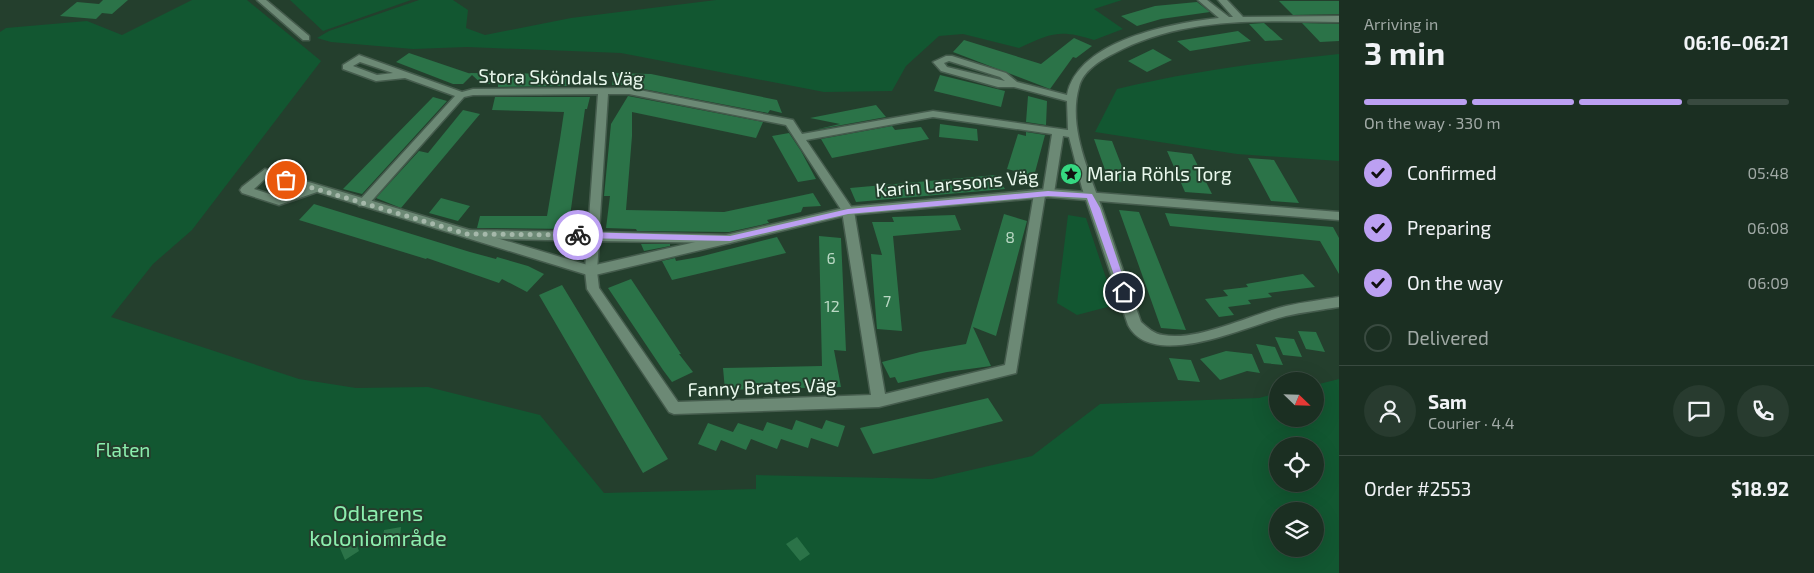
<!DOCTYPE html>
<meta charset="utf-8">
<style>
:root{--surface:#1b2f22;--page:#283b2f;--text:#f1f3f6;--muted:#a0a9a5;--line:#394a40;--accent:#bca0f2}
body{margin:0;font-family:"Exo 2",sans-serif;background:var(--page);color:var(--text);height:100vh;display:flex;flex-direction:column;font-size:19px;white-space:nowrap}
*{box-sizing:border-box;margin:0}
p{font-size:16px;color:var(--muted)}
.icon{flex:none;width:28px;height:28px;fill:none;stroke:currentColor;stroke-width:2;stroke-linecap:round;stroke-linejoin:round}
.map{position:relative;flex:1;overflow:hidden}
.side{display:flex;flex-direction:column;background:var(--surface);width:475px}
.side>*{flex:none}
.needle{width:32px;rotate:113deg}
.buttons{position:absolute;left:1269px;top:372px;display:grid;gap:10px}
.buttons a{display:grid;place-items:center;width:55px;height:55px;border-radius:50%;background:var(--surface);box-shadow:0 5px 20px #0002,0 0 0 1px var(--line);font-size:25px}
.pin{position:absolute;display:grid;place-items:center;width:42px;height:42px;color:#fff;margin:-21px;border:2px solid #fff;border-radius:50%;box-shadow:0 1px 5px #0007}
.courier{position:absolute;display:grid;place-items:center;width:50px;height:50px;margin:-25px;border:4px solid #bca0f2;border-radius:50%;background:#fff;color:#222;box-shadow:0 1px 6px #0007}
.head em{font-style:normal;font-weight:700}
.head div{display:flex;flex-direction:column-reverse}
.head{display:flex;align-items:center;justify-content:space-between;height:85px;padding:0 25px}
h1{font-size:32px;font-weight:700;line-height:38px}
.bar{display:grid;grid-template-columns:repeat(4,1fr);gap:8px 5px;align-content:center;height:60px;padding:0 25px}
.bar i{height:6px;border-radius:4px;background:var(--line)}
.bar .current{background:var(--accent)}
.bar p{grid-column:span 4}
.line{display:flex;align-items:center;gap:12px;padding:0 25px;border-top:1px solid var(--line)}
.line div{flex:1}
.round{display:grid;place-items:center;flex:none;width:52px;height:52px;border-radius:26px;background:var(--page)}
ol{padding:0 25px;list-style:none}
li{display:flex;align-items:center;gap:15px;height:55px}
li p{margin-inline-start:auto}
li .icon{padding:5px;border-radius:50%;background:var(--accent);color:#111;stroke-width:4}
li:last-child{color:var(--muted)}
li i{width:28px;height:28px;border:2px solid var(--line);border-radius:50%}
main{display:flex;flex:1;min-height:0}
.map>svg:first-child{display:block}
</style>
<main>
<div class="map">
<svg width="1339" height="573" viewBox="0 0 1339 573">
<rect width="100%" height="100%" fill="#243f2d"/>
<path fill="#125731" fill-rule="evenodd" d="M192,0h55l74,61 -129,169 -39,34 -42,53 188,62 57,9 72,-1 112,28 64,78 152,-4v-14l176,4 100,-23 68,-52 159,-6 18,-5 1,26h37v-34l24,-6v194h-1339v-541l6,-4 81,-7 35,14zM1278,446h37v38h-37zM1278,511h37v38h-37z
M290,0h121l-88,31z
M419,0h34l15,10 -2,18 19,7 86,-17 145,-18h406l-28,9 29,20 -29,11c-34,-11 -43,-7 -75,8l-56,-14 -24,2 -33,30 -14,25 -68,1 -203,-39 -154,-6 -54,2 -82,-7 -14,-4 12,-7z
M1339,54v107l-102,-7 -142,-22 22,-43c73,-18 147,-27 222,-35z
M1068,215l18,3 29,87 -38,10 -20,-12z"/>
<path fill="#2b7348" d="M103,0h25l-16,14 -10,-1 -6,6 -36,-3 17,-14 22,2z
M1279,1h60v13l-46,1z
M1197,2l13,10 -49,7 -24,7 -16,-10 34,-10z
M1264,23l19,17 -18,1 -16,-17z
M1302,23l37,1v17l-19,1z
M1238,31l13,10 -61,10 -13,-10z
M1074,38l18,8 -16,12 -3,-1 -23,32 -97,-37 11,-12 77,24z
M1153,49l19,11 -25,12 -19,-11z
M409,53l62,21 -2,-1 105,1 -3,12 -73,1v-3h-16l-10,-9 -9,9h-10l-57,-22z
M614,73l37,1 126,26 5,13 -12,-3 -2,3 -135,-26 1,-2h-22z
M940,75l65,16 -4,16 -67,-16z
M628,96l135,26 -7,16 -124,-26v24l-6,74 98,2 89,-19 8,13 -18,1 -2,5 -34,8 2,3 -40,9 -92,-1 -1,-2 -30,-1 4,-32h-6l7,-72z
M1028,96l19,5 -1,24 -20,-3z
M433,97l14,4 -85,93 -19,-5z
M495,97h95l-3,12h-2l-15,107h4l-2,13 -95,-1 3,-12h67l13,-77 4,-27 -72,-2z
M876,105l10,12 -72,13 26,-6 -30,-6z
M463,110l17,4 -79,94 -25,-10 43,-47 9,2z
M940,124l37,5 1,12 -39,-4z
M892,126l3,4 26,-3 8,12 -97,19 -11,-19z
M1026,132l19,3 -11,41 -27,-7 11,-35 8,2z
M789,133l12,18 15,28 -18,3 -26,-46z
M1094,139l18,2 16,41 -19,-1z
M1167,151l25,3 20,40 -27,-2z
M1248,158l26,2 25,43 -28,-2z
M996,175l9,14 -149,13 -6,-14z
M441,198l29,8 -12,15 -29,-8z
M314,204l156,48 26,7 1,-2 31,9 16,8 -17,18 -25,-13 -3,4 -72,-25 -1,1 -127,-39z
M1119,210l20,2 47,118 -25,-2z
M1165,213l168,14 6,11v36l-19,-33 -150,-15z
M1004,214l23,7 -31,115 -23,-9 18,39 -44,6 -49,11 -3,-6 -5,1 -8,-16 38,-10 46,-8z
M955,215l6,15 -68,6 9,95 -25,-2 -6,-75 11,1 -10,-33h22l-2,-5z
M819,236l22,2 5,113 -12,-1 7,37 -116,3 -2,-22 99,-2z
M777,237l9,16 -114,27 -10,-19 13,-3 1,3 23,-4z
M641,244h29v2l-26,5z
M1303,274l12,13 -47,6 4,4 -24,3 3,4 -23,3 6,8 -15,2 -14,-18 23,-3 -5,-6 25,-3 -2,-3z
M631,279l50,75h-2l14,18 -21,10 -9,-12 -55,-82z
M562,285l106,174 -25,14 -104,-178z
M1298,331l18,1 9,20 -19,-3z
M1275,337l19,2 8,18 -19,-2z
M1256,344l19,3 8,18 -19,-2z
M1226,351l26,3 8,19 -13,-2 -27,9 -20,-21z
M1169,358l22,2 9,22 -22,-2z
M988,398l15,23 -130,33 -13,-26z
M796,420l26,9 4,-9 19,6 -7,21 -27,-9 -3,10 -27,-9 -4,10 -26,-10 -5,11 -25,-10 -5,11 -18,-7 10,-21 25,9 5,-9 25,8 4,-9 25,8z
M401,527l-2,17 -17,2 2,-16z
M797,537l13,17 -10,7 -14,-17z
M354,538l5,13 -14,9 -6,-14z"/>
<g fill="none" stroke-linecap="round" stroke-linejoin="round">
<g stroke="#455c4d" stroke-width="3">
<path id="minor" d="M257,0h9l43,36v4h-6z
M1198,0h9l22,17h4l-15,-17h9l16,17 96,-1v6c-77,-1 -156,-6 -226,32 -14,7 -30,17 -34,33 -12,41 12,89 25,127 12,36 24,72 37,108 7,6 13,12 22,13 34,7 89,-21 123,-29 17,-4 35,-6 53,-9v10c-18,3 -36,5 -53,9 -37,9 -133,56 -158,9l-46,-137 -13,-51 -6,-1 -9,57 -2,3h-7l-29,177 -137,34 -205,7 -5,-2 -82,-123 -2,-18 2,-30 -120,-3 -6,-4 6,-4 121,2 10,-138 -125,1 -9,2 -97,109h-8l-2,-3 98,-107 -50,-18 -29,3 -33,-12v-4l16,-10 103,37 11,-3 156,-1 164,32 9,14 131,-23 135,19 -1,-29 -53,-14h-16l-57,-16 -8,-9 13,-6h6l54,17 11,9 50,13c11,-55 105,-72 152,-77zM949,61l51,16 5,4 -58,-14 -3,-4zM360,62l33,11 -16,2 -24,-9zM608,94h21l157,31 56,86 29,184 -193,7 -79,-114 -2,-17 2,-30 131,2 6,-4 -6,-4 -131,-3zM933,117l119,17 -9,57h-7l-2,3 -29,171 -120,29 -31,-183 -48,-71z"/>
</g>
<g stroke="#455c4d" stroke-width="3">
<path id="tertiary" d="M265,169l326,97 257,-59 200,-18 291,23v8l-291,-23 -200,18 -257,61 -274,-84 -38,13 -37,-12 -2,-3 2,-3zM267,177l37,12 -25,8 -25,-8z"/>
</g>
<use href="#minor" fill="#6c8975" fill-rule="evenodd"/>
<use href="#tertiary" fill="#6c8975" fill-rule="evenodd"/>
</g>
<path fill="#bca0f2" d="M1048,191l44,3 8,14 28,84 -1,2h-6l-1,-2 -33,-94 -39,-2 -200,18 -118,27 -152,-3 -4,-3 4,-3 152,4 118,-27z"/>
<g fill="none" stroke-linecap="round" stroke-linejoin="round">
<path stroke="#a5b8aa" stroke-width="5" stroke-dasharray="0 9" d="M286,180l181,54 111,1"/>
</g>
<defs>
<g id="sight-disc" transform="scale(1.125)"><circle r="9.5" fill="#35d881" stroke="#243f2d"/><path d="M0-6L1.8-2.2L6-1.7L2.9 1.2L3.7 5.4L0 3.3L-3.7 5.4L-2.9 1.2L-6-1.7L-1.8-2.2Z" fill="#111"/></g>
</defs>
<g fill-rule="evenodd">
<use href="#sight-disc" x="1071" y="174"/>
</g>
<g text-anchor="middle" stroke-width="4" stroke-linejoin="round" paint-order="stroke">
<g font-size="16" fill="#bad8c4">
<text x="1010" y="243">8</text>
<text x="831" y="264">6</text>
<text x="887" y="307">7</text>
<text x="832" y="312">12</text>
</g>
<g font-size="19" fill="#eaf9ee" stroke="#243f2d">
<text transform="translate(561 77) rotate(1)" y="7">Stora Sköndals Väg</text>
<text transform="translate(957 183) rotate(-5)" y="7">Karin Larssons Väg</text>
<text transform="translate(762 387) rotate(-2)" y="7">Fanny Brates Väg</text>
</g>
<g font-size="19" fill="#eaf9ee" stroke="#243f2d" text-anchor="start">
<text x="1087" y="181">Maria Röhls Torg</text>
</g>
<g font-size="19" fill="#8ceeae" stroke="#243f2d">
<text x="123" y="457">Flaten</text>
</g>
<g font-size="22" fill="#8ceeae" stroke="#243f2d">
<text x="378" y="521">Odlarens<tspan x="378" dy="25">koloniområde</tspan></text>
</g>
</g>
</svg>
<div class="buttons">
<a><svg class="needle" viewBox="-14 -14 28 28"><path d="M0-13l5 13h-10z" fill="#e53935"/><path d="M0 13l5-13h-10z" fill="#a0a9a5"/></svg></a>
<a><svg class="icon" aria-label="locate" viewBox="0 0 24 24"><circle cx="12" cy="12" r="6"/><path d="M12 2v4M12 18v4M2 12h4M18 12h4"/></svg></a>
<a><svg class="icon" aria-label="layers" viewBox="0 0 24 24"><path d="M12 4l9 5-9 5-9-5zM3 14l9 5 9-5"/></svg></a>
</div>
<div class="pin" style="left:286px;top:180px;background:#ea580c"><svg class="icon" aria-label="bag" viewBox="0 0 24 24"><path d="M5 8h14l-1 12H6zM9 8a3 3 0 0 1 6 0"/></svg></div>
<div class="pin" style="left:1124px;top:292px;background:#1f2937"><svg class="icon" aria-label="home" viewBox="0 0 24 24"><path d="M3 11l9-7 9 7M6 9v11h12V9"/></svg></div>
<div class="courier" style="left:578px;top:235px"><svg class="icon" aria-label="bike" viewBox="0 0 24 24"><circle cx="6" cy="16" r="4"/><circle cx="18" cy="16" r="4"/><path d="M6 16l4-8h5l3 8M10 8l3 8H6M13 5h3"/></svg></div>
</div>
<section class="side">
<div class="head"><div><h1>3 min</h1><p>Arriving in</p></div><em>06:16–06:21</em></div>
<div class="bar"><i class="current"></i><i class="current"></i><i class="current"></i><i></i><p>On the way · 330 m</p></div>
<ol>
<li><svg class="icon" aria-label="check" viewBox="0 0 24 24"><path d="M5 12l5 5 9-10"/></svg>Confirmed<p>05:48</p></li>
<li><svg class="icon" aria-label="check" viewBox="0 0 24 24"><path d="M5 12l5 5 9-10"/></svg>Preparing<p>06:08</p></li>
<li><svg class="icon" aria-label="check" viewBox="0 0 24 24"><path d="M5 12l5 5 9-10"/></svg>On the way<p>06:09</p></li>
<li><i></i>Delivered</li>
</ol>
<div class="line" style="height:90px"><a class="round"><svg class="icon" aria-label="person" viewBox="0 0 24 24"><circle cx="12" cy="8" r="4"/><path d="M4 21q1-7 8-7t8 7"/></svg></a><div><b>Sam</b><p>Courier · 4.4</p></div><a class="round"><svg class="icon" aria-label="chat" viewBox="0 0 24 24"><path d="M4 5h16v11H9l-5 4z"/></svg></a><a class="round"><svg class="icon" aria-label="phone" viewBox="0 0 24 24"><path d="M5 4h4l2 5-3 2q2 4 5 5l2-3 5 2v4C11 20 4 13 5 4z"/></svg></a></div>
<div class="line" style="height:65px"><div>Order #2553</div><b>$18.92</b></div>
</section>
</main>
